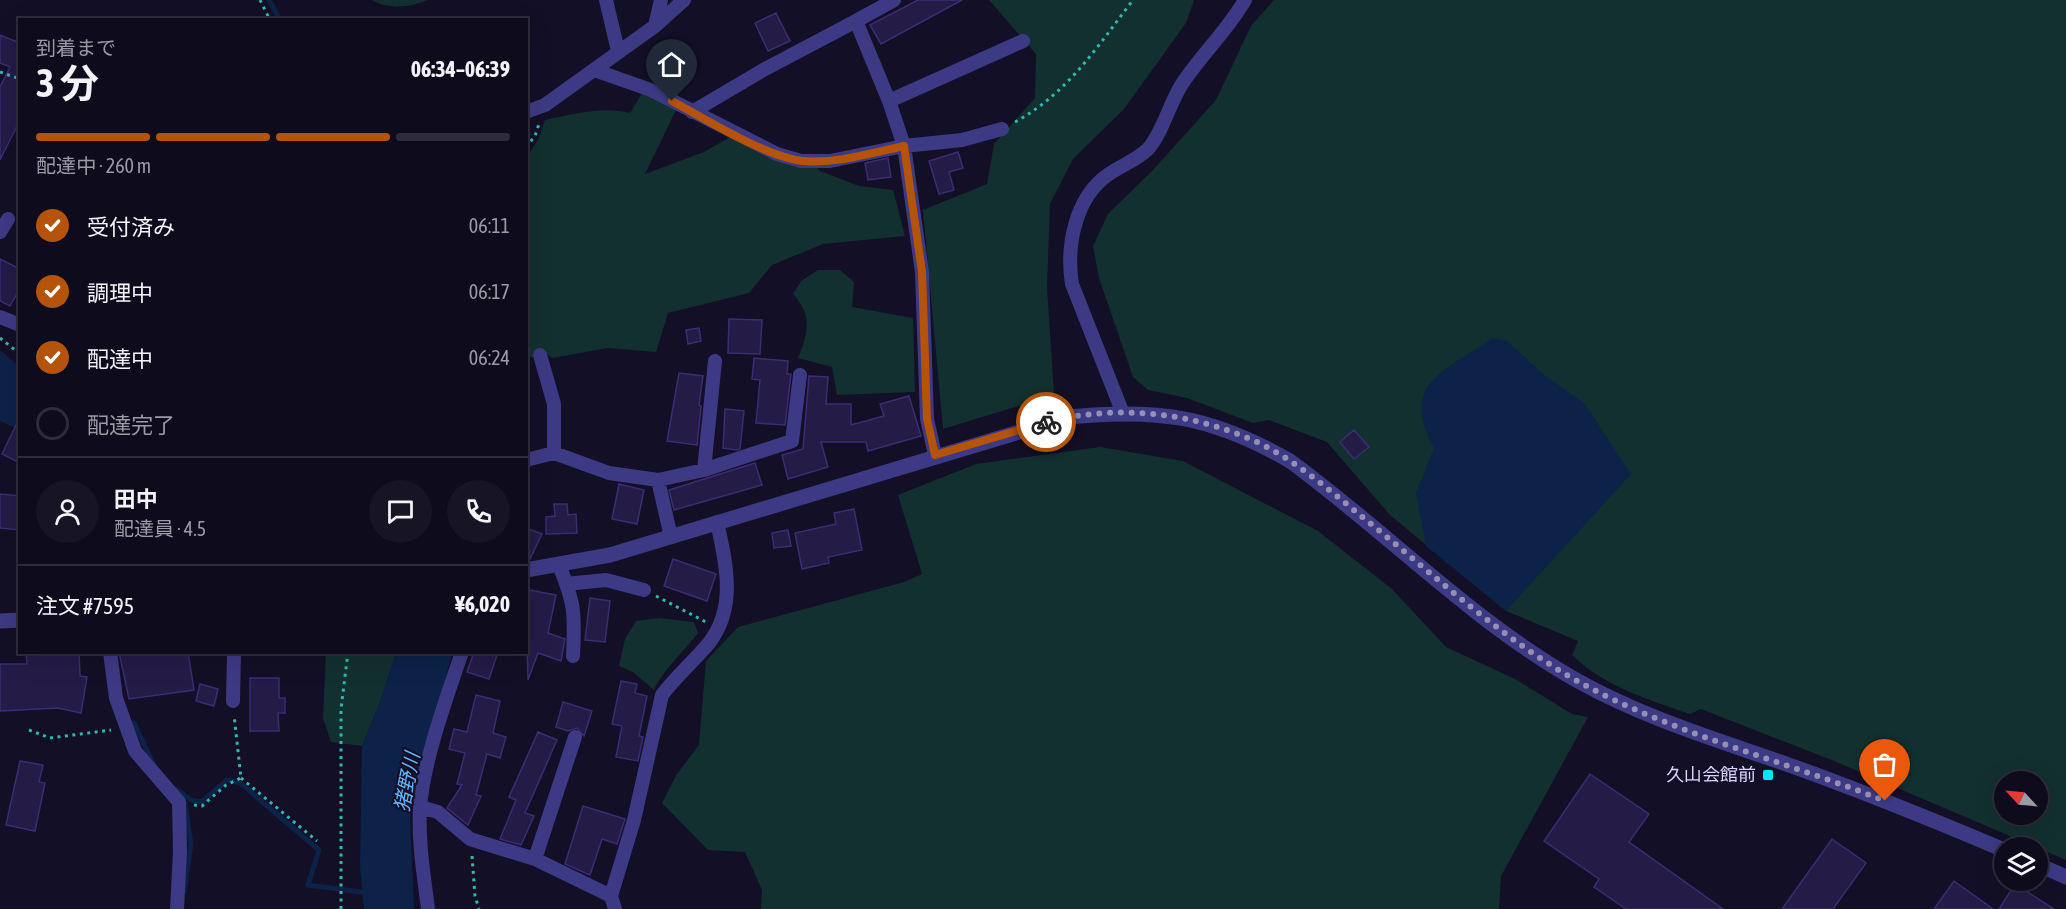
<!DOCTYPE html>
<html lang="ja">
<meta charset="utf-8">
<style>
:root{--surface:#0e0b1c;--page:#171425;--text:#f1f3f6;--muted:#9b9ba3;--line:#2e2b3b;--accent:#b45309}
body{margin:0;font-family:"Asap Condensed","Noto Sans JP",sans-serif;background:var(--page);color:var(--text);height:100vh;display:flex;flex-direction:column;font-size:22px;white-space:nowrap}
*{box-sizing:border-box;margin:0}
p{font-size:20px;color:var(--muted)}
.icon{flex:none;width:33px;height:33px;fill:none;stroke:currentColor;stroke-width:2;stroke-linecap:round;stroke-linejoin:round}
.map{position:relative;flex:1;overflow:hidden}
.drawer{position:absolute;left:18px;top:18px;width:510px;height:636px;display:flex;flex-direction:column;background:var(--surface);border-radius:0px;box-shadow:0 6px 24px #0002,0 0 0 2px var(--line)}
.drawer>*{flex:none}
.needle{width:39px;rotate:296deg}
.tools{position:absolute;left:1994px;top:771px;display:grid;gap:12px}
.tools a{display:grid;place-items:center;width:54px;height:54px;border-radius:50%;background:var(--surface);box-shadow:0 6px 24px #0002,0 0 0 2px var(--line);font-size:30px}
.pin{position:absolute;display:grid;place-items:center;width:51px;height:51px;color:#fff;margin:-62px -26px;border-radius:50% 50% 50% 0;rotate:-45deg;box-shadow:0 0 6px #0007}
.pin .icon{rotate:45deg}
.courier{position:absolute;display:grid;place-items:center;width:60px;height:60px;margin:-30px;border:4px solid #b45309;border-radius:50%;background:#fff;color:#222;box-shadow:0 2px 8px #0007}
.overview em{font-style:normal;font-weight:700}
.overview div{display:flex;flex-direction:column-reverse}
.overview{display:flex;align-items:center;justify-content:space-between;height:102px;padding:0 18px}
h1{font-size:39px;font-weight:700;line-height:45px}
.bar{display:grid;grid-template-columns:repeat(4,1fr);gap:9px 6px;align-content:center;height:72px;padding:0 18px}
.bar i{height:8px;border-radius:4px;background:var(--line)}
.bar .on{background:var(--accent)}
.bar p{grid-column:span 4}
.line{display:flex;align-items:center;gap:15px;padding:0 18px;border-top:2px solid var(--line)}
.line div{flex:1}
.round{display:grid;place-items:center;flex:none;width:63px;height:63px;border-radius:32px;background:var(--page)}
ol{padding:0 18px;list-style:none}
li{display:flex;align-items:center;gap:18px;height:66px}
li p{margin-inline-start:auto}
li .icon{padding:6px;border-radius:50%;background:var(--accent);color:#fff;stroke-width:4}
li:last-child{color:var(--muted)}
li i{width:33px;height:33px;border:3px solid var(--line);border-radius:50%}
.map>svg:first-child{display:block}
</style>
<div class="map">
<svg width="2066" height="909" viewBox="0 0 2066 909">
<rect width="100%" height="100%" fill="#130f26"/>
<path fill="#12302f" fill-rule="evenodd" d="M372,0h56c-17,7 -40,10 -56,0z
M989,0h205l-8,23 -62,86 -51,50 -23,45 -3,83 7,108 -111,34 -20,-219 64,-26 7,-40 41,-46 1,-44z
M1274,0h792v860l-232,-99 -133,-52 -11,5c-41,-14 -87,-28 -118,-59l6,-14 -72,-30 -116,-96 -63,-73 -58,-22 -16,3 -66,-25 -39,-8 -15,-13 -34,-99 -6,-32 15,-32 44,-43 64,-71 35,-74zM2004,782h33v32h-33z
M645,89l31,21 -31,64 59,-22 28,-16 76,21 12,14 39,15 34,4 12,46 -82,8 -51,21 -23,28 -81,20 -12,39 -48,-4 -56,10 -12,-10 -5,9h-8l-1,-198 13,-21 6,-18c28,-6 57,-14 85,-7z
M818,270h22l14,12 -2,25 61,11 2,74 -78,3 -5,-28 -34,-9c10,-25 15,-42 -5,-64l8,-13z
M1100,447l83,14 135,70 74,58 54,58 69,32 57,35 16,3 -87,159 -2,33h-738l1,-19 -17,-38 -37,-2 -46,-47 15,-29 22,-29 7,-84 32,-34 166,-45 18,-8 -24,-79 78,-31z
M660,618l34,4 4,11c-13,17 -36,38 -44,57l-21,-18 -14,-6 6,-27 11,-18z
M326,653h70l-17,52 -17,41 -31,-4 -8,-24z"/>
<path fill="#0c2248" d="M1492,338l15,3 36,33 41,29 47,71 -125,137 -80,-65 -10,-53 18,-45c-36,-66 12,-76 58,-110z
M0,350l19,16v64l-19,-9z
M396,653h56l-42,164 4,92h-50l-4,-42 2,-121 17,-41z"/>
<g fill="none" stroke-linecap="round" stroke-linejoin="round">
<path stroke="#0c2248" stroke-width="5" d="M269,0l11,20
M134,723l20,42
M176,789l15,11 11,2 25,-22 13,3 79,67 -11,35 61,8
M184,892l7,-48 -6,-41"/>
</g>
<path fill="#241b47" stroke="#3b2d73" stroke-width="1.5" d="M918,0h44l-81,44 -11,-19z
M776,13l14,28 -22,10 -13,-28z
M0,35l20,8v77l-20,40v-73l10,-20 -10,-4z
M958,152l5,16 -14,4 5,18 -15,4 -10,-33z
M888,158l3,19 -23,3 -3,-17z
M0,259l20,10v19l-10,18 -10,-5z
M729,319l33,1 -2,34 -32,-1z
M699,328l2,13 -13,3 -2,-14z
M754,358l34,3 -1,13h4l-6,51 -29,-2 4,-43 -8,-1z
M679,373l24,3 -4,29 2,1 -4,39 -30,-4z
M809,376l19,1 -2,27h25v21l33,-9 -4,-12 29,-8 12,40 -53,15 -2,-9h-45l7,25 -40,12 -6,-24 21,-6z
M725,409l19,2 -4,38 -3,1 -14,-2z
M20,417v46l-18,-9z
M1354,430l15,17 -15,12 -14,-17z
M755,463l7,22 -88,25 -5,-20z
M619,484l25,6 -7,34 -25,-5z
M0,494l20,2v34l-20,-2z
M554,504h13l1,11 8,-1 1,19 -31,1v-17l9,-1z
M854,509l8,41 -34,7 1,6 -27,6 -7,-36 41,-9 -2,-11z
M526,528l16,6 -12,25 -4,1z
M788,530l3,16 -17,2 -2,-15z
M673,559l43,15 -9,27 -43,-15z
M530,590l26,5 -8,38 17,6 -4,22 -23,-8 -10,27 -2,-70z
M590,598l20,3 -5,41 -20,-2z
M26,652h53l1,24 7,1 -6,36 -23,-5 -58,3v-47h27z
M119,652h69l6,38 -65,9z
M474,652h24l-9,27 -22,-7z
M250,678h29v20h6v15h-7l1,18h-29z
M621,681l16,3 -2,9 12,3 -8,40 4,1 -5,24 -22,-4 6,-31 -10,-2z
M200,684l18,5 -4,17 -18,-5z
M476,695l24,6 -7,32 13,4 -6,21 -13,-4 -11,41 5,1 -13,29 -21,-17 15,-23 -5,-1 8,-31 -16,-4 5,-20 13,3z
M563,702l29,9 -8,25 -7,-8 -9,3 -12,-4z
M538,732l19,8 -32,73 9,3 -13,29 -21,-6 16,-39 -7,-3z
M20,761l23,4 -4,17 6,1 -10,48 -29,-6z
M1590,774l59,40 -20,28 94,67h-97l-32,-22 5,-8 -55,-38z
M583,806l42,13 -8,25 -15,-5 -12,36 -25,-11z
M1832,839l34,24 -33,46h-51z
M1954,881l39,28h-59z
M2015,884l39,25h-55z"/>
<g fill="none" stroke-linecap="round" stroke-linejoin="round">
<path stroke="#2fb8b0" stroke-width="3" stroke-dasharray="3 4.5" stroke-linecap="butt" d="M260,0l10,20
M0,72l20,7
M1015,122c53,-29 82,-75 118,-122
M526,147l9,-11 4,-12
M0,338l20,16
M656,596l50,26
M29,730l21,8 61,-8
M241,778l76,63
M194,805l8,1 24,-21 15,-7 -7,-63
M472,856l3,40 4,13
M341,909v-200l7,-57"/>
<path stroke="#3d3a85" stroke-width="14" d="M606,0l12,51
M856,21l38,-21
M655,26l6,-26
M594,70l57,20 126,64 24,7h29l74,-15 58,-6 40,-11
M889,101l134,-60
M526,112l19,-7 110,-79 29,-26
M692,112l73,-43 91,-48 33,80 15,45 18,126 5,147 8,36
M0,232l8,-13
M0,317l20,8
M540,355l14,49v49
M1122,411l-50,-127c-6,-38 3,-87 37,-110 13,-9 28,-14 39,-25 15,-17 21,-45 34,-65 19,-29 45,-53 63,-84
M526,460l28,-7 55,20 49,7 46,-10 88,-29 8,-66
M704,470l11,-109
M658,480l13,57
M559,565c16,39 16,49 14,91
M566,584l40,-4 38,10
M110,652l6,46 19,53 44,51 1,50 -3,57
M233,701l1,-49
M420,807l18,5 32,27 65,20 76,37
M535,859l40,-122
M428,909c-4,-33 -10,-67 -8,-101 3,-46 27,-112 42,-156
M615,909l-4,-13 23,-76 28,-125c14,-19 32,-34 47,-52 28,-36 17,-80 8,-121"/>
<path stroke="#3d3a85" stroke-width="15" d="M526,570l84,-15 459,-138c89,-9 143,-1 221,44 97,71 183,161 288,220 66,37 140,59 211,84 73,26 144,55 215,85
M0,621l20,-1
M2037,864l29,13"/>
</g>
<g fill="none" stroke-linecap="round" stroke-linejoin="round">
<path stroke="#948fb3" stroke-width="6" stroke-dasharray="0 10.8" d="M1046,422c72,-18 146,-10 213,21 37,18 69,46 101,72 71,57 139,122 219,167 94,52 206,79 306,119"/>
<path stroke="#b45309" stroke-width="8" d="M672,101c33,18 94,56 131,60 33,3 68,-8 101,-15l18,126 5,147 8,36 111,-33"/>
</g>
<rect fill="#00e5ff" stroke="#130f26" stroke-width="2" x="1762" y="769" width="12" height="12" rx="3"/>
<g text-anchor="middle" stroke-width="4.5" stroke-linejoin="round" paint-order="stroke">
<g font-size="18" fill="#d9d4ff" stroke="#130f26" text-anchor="end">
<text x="1756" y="781">久山会館前</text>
</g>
<g font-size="20" font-style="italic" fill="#62b6ff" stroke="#130f26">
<text transform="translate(407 782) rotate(-79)" y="7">猪野川</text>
</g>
</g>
</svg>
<div class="tools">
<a><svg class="needle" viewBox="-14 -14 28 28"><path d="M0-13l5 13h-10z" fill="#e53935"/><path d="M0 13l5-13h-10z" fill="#9b9ba3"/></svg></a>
<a><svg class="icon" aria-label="layers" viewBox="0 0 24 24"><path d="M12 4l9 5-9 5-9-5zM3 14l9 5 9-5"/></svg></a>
</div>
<div class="pin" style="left:1885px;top:801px;background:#ea580c"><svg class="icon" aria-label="bag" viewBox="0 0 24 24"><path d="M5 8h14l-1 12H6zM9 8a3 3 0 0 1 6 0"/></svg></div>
<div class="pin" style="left:672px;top:101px;background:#1f2937"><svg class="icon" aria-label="home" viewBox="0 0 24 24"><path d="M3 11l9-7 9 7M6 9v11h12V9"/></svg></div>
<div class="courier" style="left:1046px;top:422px"><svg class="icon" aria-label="bike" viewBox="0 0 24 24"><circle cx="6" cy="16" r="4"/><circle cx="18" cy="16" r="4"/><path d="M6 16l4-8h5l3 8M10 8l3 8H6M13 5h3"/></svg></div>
<section class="drawer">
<div class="overview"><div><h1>3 分</h1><p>到着まで</p></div><em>06:34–06:39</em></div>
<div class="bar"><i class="on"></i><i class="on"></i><i class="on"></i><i></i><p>配達中 · 260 m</p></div>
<ol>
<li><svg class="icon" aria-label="check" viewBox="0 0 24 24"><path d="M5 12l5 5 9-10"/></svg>受付済み<p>06:11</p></li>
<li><svg class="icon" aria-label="check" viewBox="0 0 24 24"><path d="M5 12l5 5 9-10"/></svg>調理中<p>06:17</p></li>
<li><svg class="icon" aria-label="check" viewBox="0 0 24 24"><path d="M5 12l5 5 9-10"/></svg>配達中<p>06:24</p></li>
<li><i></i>配達完了</li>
</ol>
<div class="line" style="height:108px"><a class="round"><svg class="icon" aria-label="person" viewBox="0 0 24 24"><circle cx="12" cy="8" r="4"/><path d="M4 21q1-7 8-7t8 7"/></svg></a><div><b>田中</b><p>配達員 · 4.5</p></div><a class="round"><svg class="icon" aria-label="chat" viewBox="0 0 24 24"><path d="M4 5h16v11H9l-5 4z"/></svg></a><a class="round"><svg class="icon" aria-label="phone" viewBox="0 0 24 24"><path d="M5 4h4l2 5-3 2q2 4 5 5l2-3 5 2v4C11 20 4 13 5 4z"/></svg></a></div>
<div class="line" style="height:78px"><div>注文 #7595</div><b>¥6,020</b></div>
</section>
</div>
